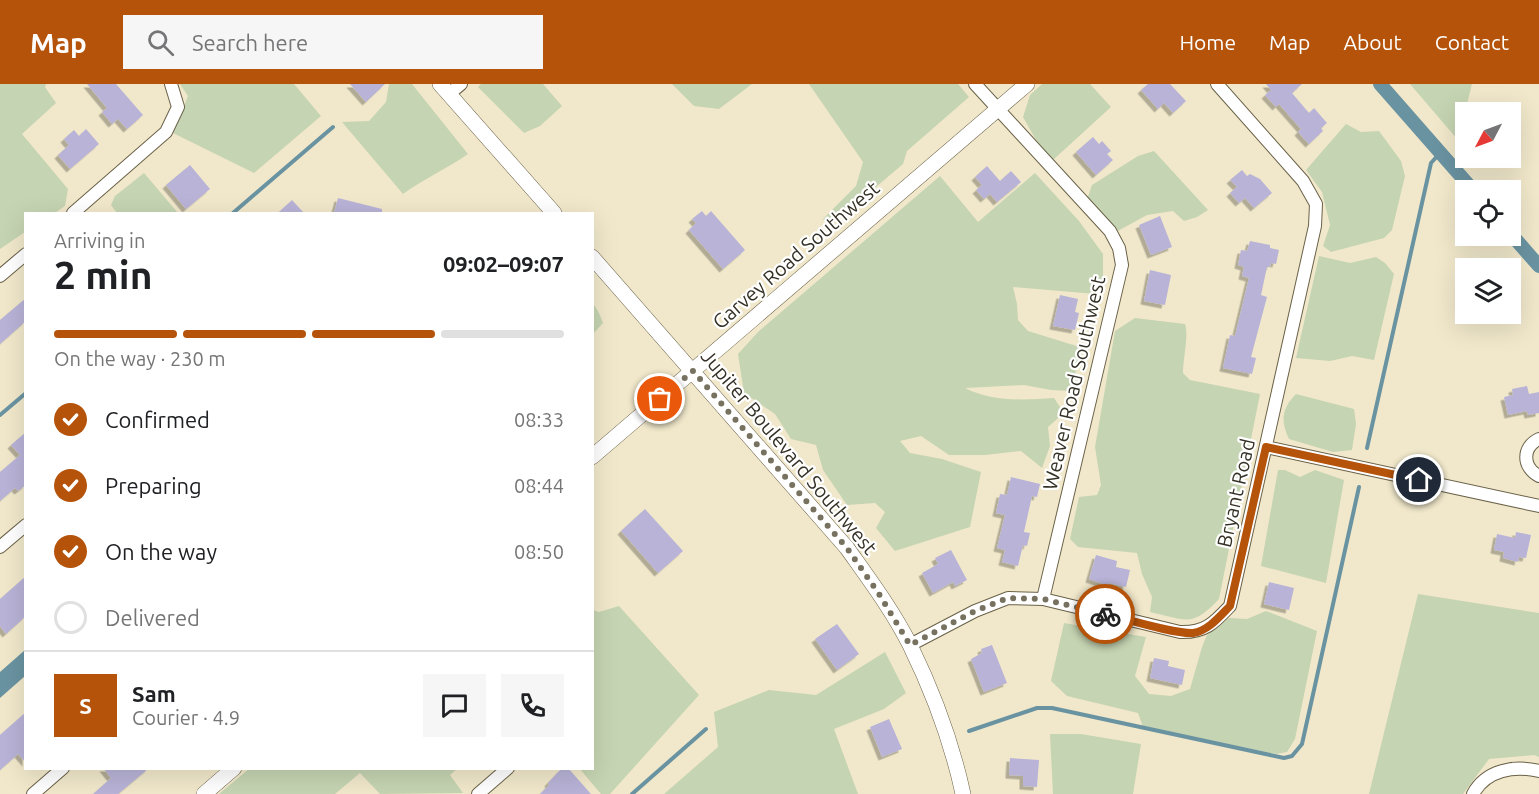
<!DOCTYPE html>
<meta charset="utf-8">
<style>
:root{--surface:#fff;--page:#f6f6f6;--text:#202124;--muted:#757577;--line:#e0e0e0;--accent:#b45309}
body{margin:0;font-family:Ubuntu,sans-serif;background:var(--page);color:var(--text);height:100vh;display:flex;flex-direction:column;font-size:22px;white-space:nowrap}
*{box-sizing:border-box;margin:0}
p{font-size:20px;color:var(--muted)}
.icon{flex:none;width:33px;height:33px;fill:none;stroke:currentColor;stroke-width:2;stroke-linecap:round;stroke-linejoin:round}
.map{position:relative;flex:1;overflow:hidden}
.side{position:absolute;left:24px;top:128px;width:570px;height:558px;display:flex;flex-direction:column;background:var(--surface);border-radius:0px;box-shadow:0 6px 24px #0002}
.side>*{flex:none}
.needle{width:39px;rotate:229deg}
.tools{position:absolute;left:1455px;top:18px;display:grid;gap:12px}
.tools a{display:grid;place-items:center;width:66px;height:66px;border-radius:0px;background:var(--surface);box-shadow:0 6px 24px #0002;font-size:30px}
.pin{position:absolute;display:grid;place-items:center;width:51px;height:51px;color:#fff;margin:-26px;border:3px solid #fff;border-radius:50%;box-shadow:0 2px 6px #0007}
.courier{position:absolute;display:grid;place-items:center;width:60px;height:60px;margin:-30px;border:4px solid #b45309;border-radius:50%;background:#fff;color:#222;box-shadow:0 2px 8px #0007}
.head em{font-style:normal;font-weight:600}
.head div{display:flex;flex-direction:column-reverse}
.head{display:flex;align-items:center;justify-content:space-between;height:102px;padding:0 30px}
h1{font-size:39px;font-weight:600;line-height:45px}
.bar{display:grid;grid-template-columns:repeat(4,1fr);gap:9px 6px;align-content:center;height:72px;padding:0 30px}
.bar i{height:8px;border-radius:4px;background:var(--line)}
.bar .selected{background:var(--accent)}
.bar p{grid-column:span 4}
.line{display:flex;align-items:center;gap:15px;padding:0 30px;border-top:2px solid var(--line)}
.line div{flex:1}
.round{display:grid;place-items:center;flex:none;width:63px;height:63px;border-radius:0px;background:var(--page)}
ol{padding:0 30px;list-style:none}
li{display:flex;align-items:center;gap:18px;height:66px}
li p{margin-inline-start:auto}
li .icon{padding:6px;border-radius:50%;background:var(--accent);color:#fff;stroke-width:4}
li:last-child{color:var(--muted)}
li i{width:33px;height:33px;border:3px solid var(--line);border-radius:50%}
header{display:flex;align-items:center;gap:36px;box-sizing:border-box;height:84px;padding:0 30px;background:var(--accent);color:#fff}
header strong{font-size:28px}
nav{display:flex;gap:33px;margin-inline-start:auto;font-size:21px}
.search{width:420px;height:54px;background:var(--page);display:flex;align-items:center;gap:15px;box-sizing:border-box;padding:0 21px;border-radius:0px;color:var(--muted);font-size:22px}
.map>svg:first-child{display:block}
</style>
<header>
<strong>Map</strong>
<div class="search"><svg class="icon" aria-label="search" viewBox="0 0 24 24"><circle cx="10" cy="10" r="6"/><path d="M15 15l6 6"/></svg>Search here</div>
<nav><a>Home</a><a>Map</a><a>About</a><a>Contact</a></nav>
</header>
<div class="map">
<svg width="1539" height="710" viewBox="0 0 1539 710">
<defs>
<filter id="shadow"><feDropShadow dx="-3.5" dy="3.5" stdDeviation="0" flood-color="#0004"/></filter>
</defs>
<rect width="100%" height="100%" fill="#f1e8cb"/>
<path fill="#c5d4b2" d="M0,0h46l-1,3 11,16 -34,31 46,55 -3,17 -10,7h-29l-1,19 -25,17z
M180,0h114l27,32 -67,57 -81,-40 15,-37z
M389,0h23l56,70c-22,15 -44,25 -65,40l-61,-72 27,-1 17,-19z
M481,0h62l19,22 -22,20 -16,7 -46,-46z
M672,0h80l-33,25 -25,-3z
M809,0h149l11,13 -62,54 -4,13 -73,62 -7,-7 33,-33 7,-24z
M1042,0h48l21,23 -58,53 -17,-20 -13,-23 7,-22z
M1410,0h62l-14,56z
M1346,40l15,8 18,-1 22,30 4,15 -13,54 -8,8 -53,14 -8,-6 7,-21 -8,-33 -16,-22z
M1154,67l54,59 -11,7 -13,4 -11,-10 -26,4 -31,17 -29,-33 5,-14 46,-29z
M144,89l34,40h-61l-6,-8 4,-9z
M1035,89l44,48 24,33v31l-7,9 -83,-7 4,17 1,16 10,11 55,17 -13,43 -19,-1 -27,-5 -59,3c27,14 59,12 89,10l10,15 -16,14 2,19 -8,22 -21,-17 -36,4h-36l-28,-19 -21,5 10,12 32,6 39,13 -11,55 -75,24 -19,-23 9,-16 -10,-9 -28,2 -24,-35 -7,-25 -25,-6 -16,-25 -31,-21 -6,-39 20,-22 182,-156 38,46z
M1319,172l31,7 26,-6 9,6 9,11 -20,86 -22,-4 -22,5 -34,-3z
M593,219l6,10 4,10 -10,11z
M1135,234l50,6c4,11 -2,34 -2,49l7,7 70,14 -41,205c-27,29 -33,21 -69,13l2,-15 -10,-23 -5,-21 -59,-6 -8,-8 9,-42 18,-2 4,-10 -6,-38 20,-116z
M1296,310l58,15 2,15 -4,26 -19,2 -44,-13c-9,-18 -7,-31 7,-45z
M1278,386h7l15,7 15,-7 29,10 -18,103 -65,-17z
M1418,510l121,19v144l-5,-2 -45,4 -26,35h-94z
M619,522l80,89 -89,99h-9l-22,-26h13l1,-158 6,2z
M1266,527l51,20 -22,108 -8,13 -11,2 -133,-27 -5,-14 -71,-17 -16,-15 13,-58 82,14 -11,39 14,18 22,2 19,-7 12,-42 5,-12 22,-17 18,1z
M885,568l21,41 -22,16 -50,20 24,65h-194l54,-47 -4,-35 55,-22 47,5z
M1050,650h31l60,10 -8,50h-80z
M250,684h208l-8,7 13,18 -83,1 -20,-21 -25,21h-116z"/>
<path fill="#6a93a1" d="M25,566v26l-25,22v-26z"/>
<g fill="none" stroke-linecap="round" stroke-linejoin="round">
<path stroke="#6a93a1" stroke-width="4" d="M233,129l100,-86
M0,331l26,-22
M1367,364l64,-285 9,-10
M969,647l68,-23h15l232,50 8,-2 10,-12 57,-257
M632,710l74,-65"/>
<path stroke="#6a93a1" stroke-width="14" d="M1380,0l93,106
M1510,149l29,33"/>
</g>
<path fill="#b8b3d7" filter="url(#shadow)" d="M87,0h29l27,31 -16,14 -9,-10 -6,5 -10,-12 5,-4z
M350,0h35l-19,18z
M1148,0h22l16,17 -13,12 -9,-10 -6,6 -17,-19z
M1266,0h36l-10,9 17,20 5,-5 13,15 -6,5 2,3 -14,13 -11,-12 3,-3 -22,-25 -3,3 -11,-12 6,-5z
M86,45l13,15 -29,25 -12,-14 11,-10 -5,-6 10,-9 5,6z
M1093,53l6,7 3,-3 9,10 -4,3 6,6 -17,15 -20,-23z
M190,81l20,24 -24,20 -20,-24z
M987,82l13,15 11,-10 10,11 -24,20 -7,-8 -6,5 -8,-9 6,-5 -7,-8z
M1242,86l5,6 3,-2 10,5 12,14 -18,15 -9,-10 -6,5 -9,-10 7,-6 -7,-7z
M338,114l44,11v4h-48z
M292,116l12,13h-26z
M702,127l4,5 5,-5 34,39 -22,19 -34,-39 7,-7 -4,-4z
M1160,132l12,31 -21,8 -12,-30z
M1250,157l20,4v3l9,2 -3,14 -5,-1 -1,4h-3l-6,28 6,2 -16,60 5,1 -4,16 -29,-6 7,-33 5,1 14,-58 -7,-2 2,-9 -6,-2 3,-15 6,1z
M1150,186l21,5 -6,30 -21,-4z
M1060,211l18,4 -3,13 4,1 -4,17 -22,-4z
M26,214v23l-26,23v-24z
M1527,302l2,8 10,-2v21l-11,2 -1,-4 -19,4 -4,-18 9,-2 -1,-6z
M26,348v53l-8,6 -3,-3 -15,13v-29l20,-17 -9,-10z
M1011,393l29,7 -3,13 -5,-1 -8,36 6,1 -3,13 -4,-1 -5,21 -16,-4 3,-12 -8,-2 8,-33 -9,-2 4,-19 7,1z
M645,425l38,42 -25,22 -37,-42z
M1516,448l15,3 -5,23 -7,-1 -1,5 -15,-4 1,-6 -10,-2 3,-16 18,4z
M951,466l16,30 -12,6 -2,-4 -20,11 -11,-20 16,-9 -3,-6z
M1096,471l21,6 -1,6 14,3 -4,17 -17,-4v3l-20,-7z
M26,492v40l-20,18 -6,-8v-27z
M1269,498l25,6 -5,22 -25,-6z
M837,540l22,30 -22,16 -22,-31z
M992,561l15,38 -23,9 -13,-33 11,-6 -1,-4z
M1154,574l15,3 -1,5 17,4 -3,15 -32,-7z
M26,628v51l-8,-9 -18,16v-35z
M889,635l13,30 -20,8 -12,-30z
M1010,674l29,2 -2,27 -14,-1v-10l-14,-1z
M103,684h46l-31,26h-25l18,-16z
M562,684h6l23,26h-51l9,-9 -1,-2z"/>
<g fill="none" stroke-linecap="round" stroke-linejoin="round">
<g stroke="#6a6148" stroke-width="14">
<path id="minor" d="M975,0l135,147 9,17 3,17 -79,334
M449,10l12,-10
M73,129l93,-81 12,-25 -7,-23
M0,192l26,-22
M1539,355c-17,8 -17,28 0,37
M1266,363l273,59
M0,463l26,-22
M910,561l65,-34 33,-13 35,1 137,33c25,1 34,-9 50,-26l85,-380 1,-22 -13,-23 -86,-97
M33,710l30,-26
M478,710l30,-26
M1473,710c13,-24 41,-29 66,-23"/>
</g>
<g stroke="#6a6148" stroke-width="16">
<path id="tertiary" d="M440,0l114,129
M592,173l255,291c22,31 46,63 63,97 23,47 42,98 53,149
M592,373l435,-373
M204,710l30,-26"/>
</g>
<use href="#minor" stroke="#fff" stroke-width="12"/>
<use href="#tertiary" stroke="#fff" stroke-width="15"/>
</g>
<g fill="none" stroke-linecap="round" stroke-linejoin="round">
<path stroke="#777160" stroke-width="6" stroke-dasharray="0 10.8" d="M660,315l33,-28 154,177 32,46 31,51 65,-34 33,-13 35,1 62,15"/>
<path stroke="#b45309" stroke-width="8" d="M1105,530c21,5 69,20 88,19 15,-2 27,-17 37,-27l36,-159 153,33"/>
</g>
<g text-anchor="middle" stroke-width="4.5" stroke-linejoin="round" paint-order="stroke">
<g font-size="20" fill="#353126" stroke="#fff">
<text transform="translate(796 171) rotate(-41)" y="7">Garvey Road Southwest</text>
<text transform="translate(1074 299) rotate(-77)" y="7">Weaver Road Southwest</text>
<text transform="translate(789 368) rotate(50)" y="7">Jupiter Boulevard Southwest</text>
<text transform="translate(1236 409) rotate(-77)" y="7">Bryant Road</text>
</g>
</g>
</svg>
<div class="tools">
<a><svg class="needle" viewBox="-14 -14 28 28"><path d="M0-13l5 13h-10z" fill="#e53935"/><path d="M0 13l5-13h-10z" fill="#757577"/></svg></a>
<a><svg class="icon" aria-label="locate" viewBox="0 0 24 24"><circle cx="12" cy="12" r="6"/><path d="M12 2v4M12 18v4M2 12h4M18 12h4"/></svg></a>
<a><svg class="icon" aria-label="layers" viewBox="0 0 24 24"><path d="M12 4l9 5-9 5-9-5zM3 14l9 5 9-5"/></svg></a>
</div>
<div class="pin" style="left:660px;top:315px;background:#ea580c"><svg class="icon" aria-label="bag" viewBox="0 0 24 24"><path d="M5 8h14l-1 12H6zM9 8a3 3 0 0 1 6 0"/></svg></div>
<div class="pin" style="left:1419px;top:396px;background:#1f2937"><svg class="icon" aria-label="home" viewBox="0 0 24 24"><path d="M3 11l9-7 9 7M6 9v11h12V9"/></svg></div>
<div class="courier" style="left:1105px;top:530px"><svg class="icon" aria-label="bike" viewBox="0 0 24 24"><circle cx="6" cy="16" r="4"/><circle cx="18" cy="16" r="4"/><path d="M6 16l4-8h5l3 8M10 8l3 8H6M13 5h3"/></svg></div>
<section class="side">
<div class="head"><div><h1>2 min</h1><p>Arriving in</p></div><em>09:02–09:07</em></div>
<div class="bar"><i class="selected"></i><i class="selected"></i><i class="selected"></i><i></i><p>On the way · 230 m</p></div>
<ol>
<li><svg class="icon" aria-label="check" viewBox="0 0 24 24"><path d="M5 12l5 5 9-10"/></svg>Confirmed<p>08:33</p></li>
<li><svg class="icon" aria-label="check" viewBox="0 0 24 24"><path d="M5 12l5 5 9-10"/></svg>Preparing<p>08:44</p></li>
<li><svg class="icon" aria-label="check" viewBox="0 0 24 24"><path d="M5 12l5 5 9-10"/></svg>On the way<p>08:50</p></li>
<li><i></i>Delivered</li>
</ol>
<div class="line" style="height:108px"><b class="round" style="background:var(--accent);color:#fff">S</b><div><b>Sam</b><p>Courier · 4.9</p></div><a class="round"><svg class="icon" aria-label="chat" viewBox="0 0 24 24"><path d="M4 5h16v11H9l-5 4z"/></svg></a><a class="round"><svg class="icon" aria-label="phone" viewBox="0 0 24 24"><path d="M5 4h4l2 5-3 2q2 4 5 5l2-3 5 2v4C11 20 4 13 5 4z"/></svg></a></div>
</section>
</div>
